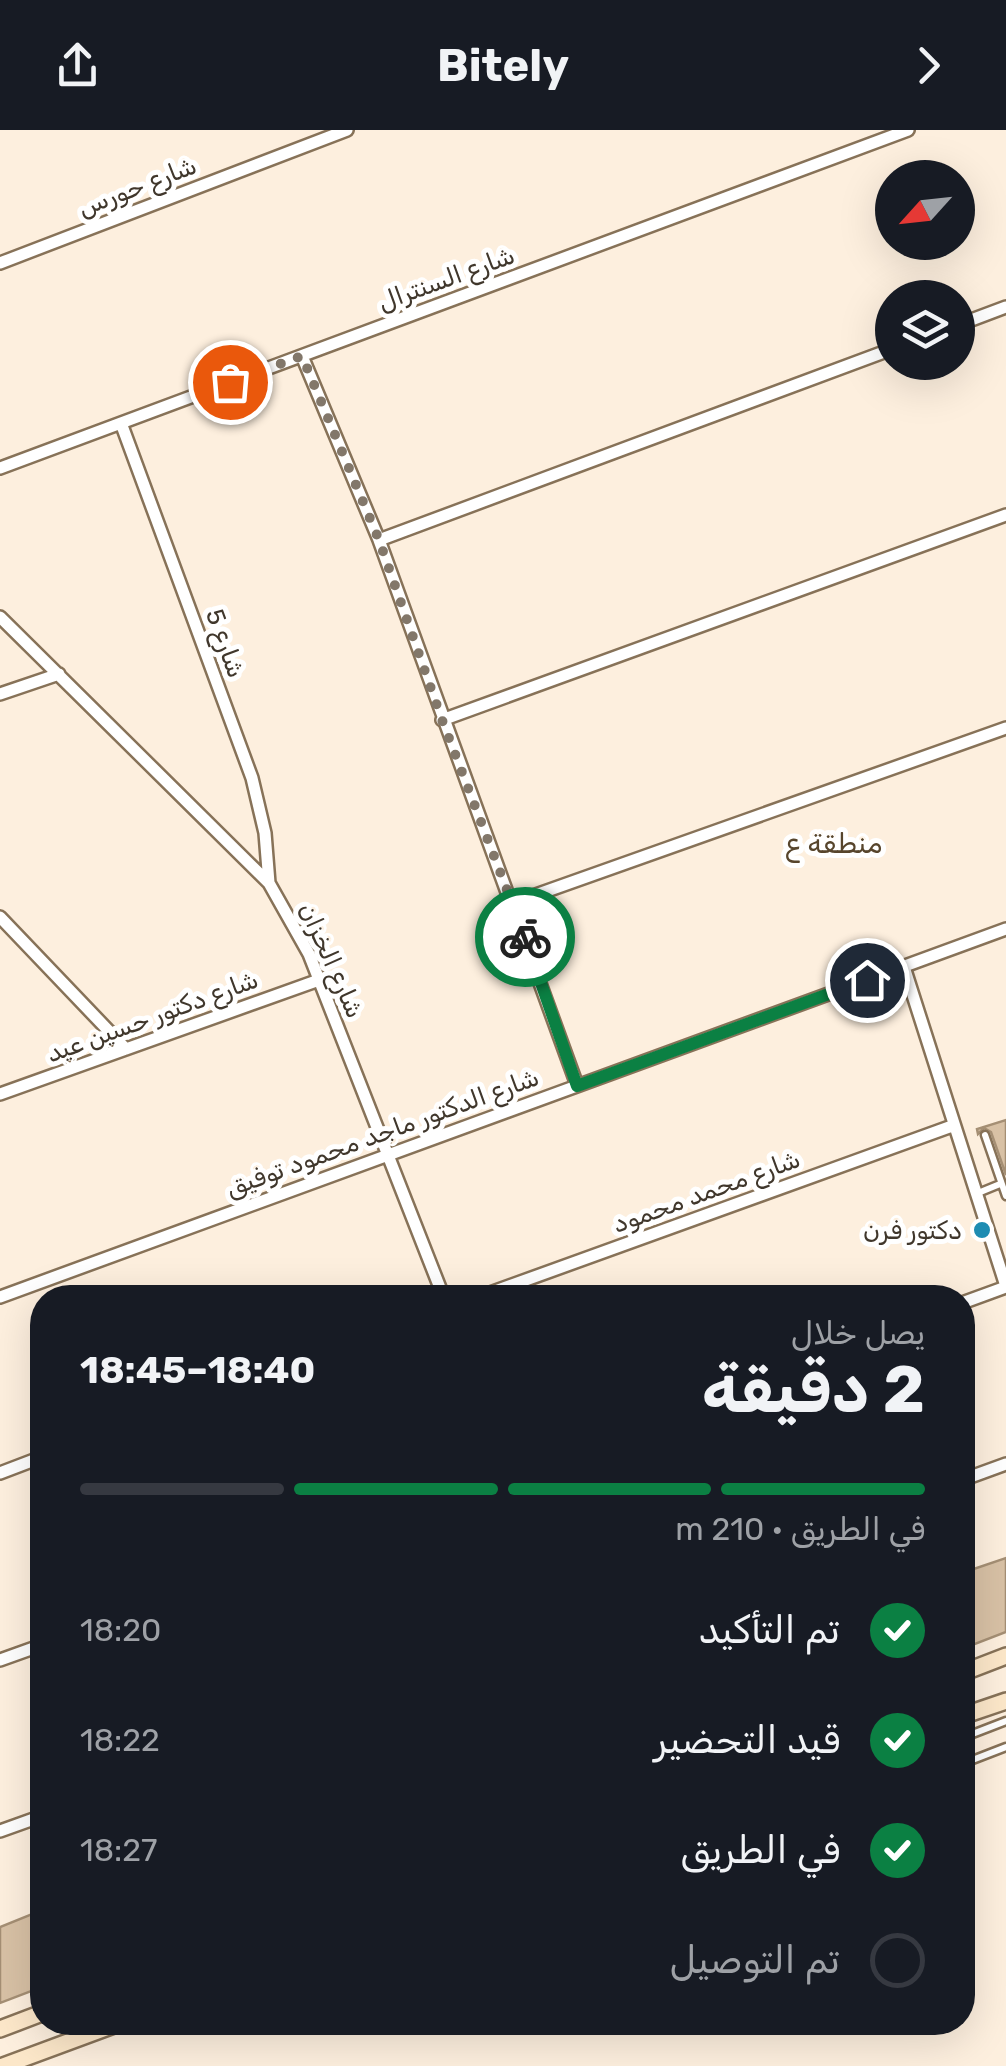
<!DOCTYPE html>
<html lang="ar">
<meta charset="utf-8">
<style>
:root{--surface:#171b24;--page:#242831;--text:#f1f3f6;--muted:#9ea1a6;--line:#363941;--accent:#0b8043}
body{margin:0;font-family:Rubik,"Noto Sans Arabic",sans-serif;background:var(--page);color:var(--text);direction:rtl;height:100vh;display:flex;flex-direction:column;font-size:38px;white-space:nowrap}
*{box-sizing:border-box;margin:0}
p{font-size:32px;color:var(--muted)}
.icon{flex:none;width:55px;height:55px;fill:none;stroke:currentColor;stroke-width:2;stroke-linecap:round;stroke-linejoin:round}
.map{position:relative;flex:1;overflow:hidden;direction:ltr}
.sheet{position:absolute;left:30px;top:1155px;width:945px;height:750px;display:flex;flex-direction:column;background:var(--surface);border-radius:40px;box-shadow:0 10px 40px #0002;direction:rtl}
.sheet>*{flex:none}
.needle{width:65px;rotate:243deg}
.fabs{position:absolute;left:875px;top:30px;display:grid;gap:20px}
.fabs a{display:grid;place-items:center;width:100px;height:100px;border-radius:50%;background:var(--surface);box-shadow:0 10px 40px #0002;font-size:50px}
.pin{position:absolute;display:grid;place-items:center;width:85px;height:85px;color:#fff;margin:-42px;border:5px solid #fff;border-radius:50%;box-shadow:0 2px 10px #0007}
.courier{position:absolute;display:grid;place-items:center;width:100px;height:100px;margin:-50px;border:8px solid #0b8043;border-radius:50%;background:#fff;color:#222;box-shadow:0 2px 12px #0007}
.overview em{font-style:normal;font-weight:700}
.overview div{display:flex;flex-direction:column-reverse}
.overview{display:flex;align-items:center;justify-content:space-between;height:170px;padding:0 50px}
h1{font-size:65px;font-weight:700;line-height:75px}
.bar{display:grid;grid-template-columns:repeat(4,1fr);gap:15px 10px;align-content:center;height:120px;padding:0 50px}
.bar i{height:12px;border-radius:8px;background:var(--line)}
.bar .on{background:var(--accent)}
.bar p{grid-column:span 4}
ol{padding:0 50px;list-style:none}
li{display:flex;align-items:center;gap:30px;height:110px}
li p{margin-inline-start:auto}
li .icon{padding:10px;border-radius:50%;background:var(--accent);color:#fff;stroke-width:4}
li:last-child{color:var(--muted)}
li i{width:55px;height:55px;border:5px solid var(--line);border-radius:50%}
header{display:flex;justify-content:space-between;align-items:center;height:130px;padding:0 50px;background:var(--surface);font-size:45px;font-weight:700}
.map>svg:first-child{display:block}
</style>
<header><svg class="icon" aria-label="forward" viewBox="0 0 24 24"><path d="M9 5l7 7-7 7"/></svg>Bitely<svg class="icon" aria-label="share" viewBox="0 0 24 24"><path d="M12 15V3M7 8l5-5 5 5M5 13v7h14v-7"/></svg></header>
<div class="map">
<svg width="1006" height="1936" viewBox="0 0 1006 1936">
<rect width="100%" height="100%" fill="#fdefde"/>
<path fill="#d8c1a5" stroke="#a58f74" stroke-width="2.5" d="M1006,990v55l-15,-43 -7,-4 -6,6 -1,-5z
M1006,1428v74l-44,17v-76z
M42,1780v77l-42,16v-76z"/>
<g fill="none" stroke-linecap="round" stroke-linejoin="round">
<g stroke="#877258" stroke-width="11">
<path id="lane" d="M985,1005l21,61
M978,1063l22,-9
M962,1608l44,-17
M962,1634l44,-17"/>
</g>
<g stroke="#877258" stroke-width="16">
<path id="street" d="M0,133l347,-133
M958,195l48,-18
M302,226l77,184 198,545
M121,293l131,355 13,55 4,50
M0,338l908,-338
M379,410l513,-191
M0,487l269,266 40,71 135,344
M0,564l59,-20
M442,590l564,-205
M513,773l493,-175
M0,787l126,132
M904,837l102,319
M0,964l319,-114
M0,1167l1006,-368
M476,1168l476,-172
M962,1173l44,-16
M0,1343l42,-16
M962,1350l44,-16
M0,1530l42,-15
M0,1701l42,-15"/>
</g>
<g stroke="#877258" stroke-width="20">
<path id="secondary" d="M962,1543l44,-17
M962,1586l44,-15
M0,1899l42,-16
M3,1936l119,-44"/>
</g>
<use href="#lane" stroke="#fff" stroke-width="6"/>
<use href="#street" stroke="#fff" stroke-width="11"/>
<use href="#secondary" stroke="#fce7c9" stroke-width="15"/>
</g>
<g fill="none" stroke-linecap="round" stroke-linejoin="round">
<path stroke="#82776a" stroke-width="10" stroke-dasharray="0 18" d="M230,252l72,-26 77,184 63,180 83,217"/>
<path stroke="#0b8043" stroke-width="12" d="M525,807l52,149 290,-106"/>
</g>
<circle fill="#1e8cb2" stroke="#fff" stroke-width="4" cx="982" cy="1100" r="10"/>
<g text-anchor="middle" stroke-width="10" stroke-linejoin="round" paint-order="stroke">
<g font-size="25" fill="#40372c" stroke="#fff">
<text transform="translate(137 56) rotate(-21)" y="9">شارع حورس</text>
<text transform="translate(446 148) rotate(-20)" y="9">شارع السنترال</text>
<text transform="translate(226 513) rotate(70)" y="9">شارع 5</text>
<text transform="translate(332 830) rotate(66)" y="9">شارع الخزان</text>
<text transform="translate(152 886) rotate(-20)" y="9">شارع دكتور حسين عيد</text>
<text transform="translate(382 1002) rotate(-20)" y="9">شارع الدكتور ماجد محمود توفيق</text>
<text transform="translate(706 1061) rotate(-20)" y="9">شارع محمد محمود</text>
</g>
<g font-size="25" fill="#40372c" stroke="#fff" text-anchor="end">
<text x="962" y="1109">دكتور فرن</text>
</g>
<g font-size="28" fill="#57452c" stroke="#fff">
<text x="834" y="723">منطقة ع</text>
</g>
</g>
</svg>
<div class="fabs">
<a><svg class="needle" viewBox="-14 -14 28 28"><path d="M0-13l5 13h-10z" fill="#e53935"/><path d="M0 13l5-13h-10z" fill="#9ea1a6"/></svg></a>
<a><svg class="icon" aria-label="layers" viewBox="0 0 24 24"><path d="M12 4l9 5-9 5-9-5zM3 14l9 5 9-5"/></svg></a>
</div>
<div class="pin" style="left:230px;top:252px;background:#ea580c"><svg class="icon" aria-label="bag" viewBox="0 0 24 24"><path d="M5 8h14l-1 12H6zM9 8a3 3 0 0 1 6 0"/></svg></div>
<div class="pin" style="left:867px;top:850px;background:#1f2937"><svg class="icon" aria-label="home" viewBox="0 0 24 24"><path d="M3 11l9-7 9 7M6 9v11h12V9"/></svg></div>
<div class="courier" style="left:525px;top:807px"><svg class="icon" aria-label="bike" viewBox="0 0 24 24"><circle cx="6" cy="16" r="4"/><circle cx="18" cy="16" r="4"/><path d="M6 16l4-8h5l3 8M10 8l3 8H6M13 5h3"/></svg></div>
<section class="sheet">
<div class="overview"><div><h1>2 دقيقة</h1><p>يصل خلال</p></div><em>18:40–18:45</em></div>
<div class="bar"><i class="on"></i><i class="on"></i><i class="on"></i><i></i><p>في الطريق · 210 m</p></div>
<ol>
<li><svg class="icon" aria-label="check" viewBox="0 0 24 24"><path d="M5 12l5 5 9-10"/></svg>تم التأكيد<p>18:20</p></li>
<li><svg class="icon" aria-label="check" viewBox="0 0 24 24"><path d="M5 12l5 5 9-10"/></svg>قيد التحضير<p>18:22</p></li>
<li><svg class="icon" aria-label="check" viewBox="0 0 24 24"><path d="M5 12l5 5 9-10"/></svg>في الطريق<p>18:27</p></li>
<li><i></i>تم التوصيل</li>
</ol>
</section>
</div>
